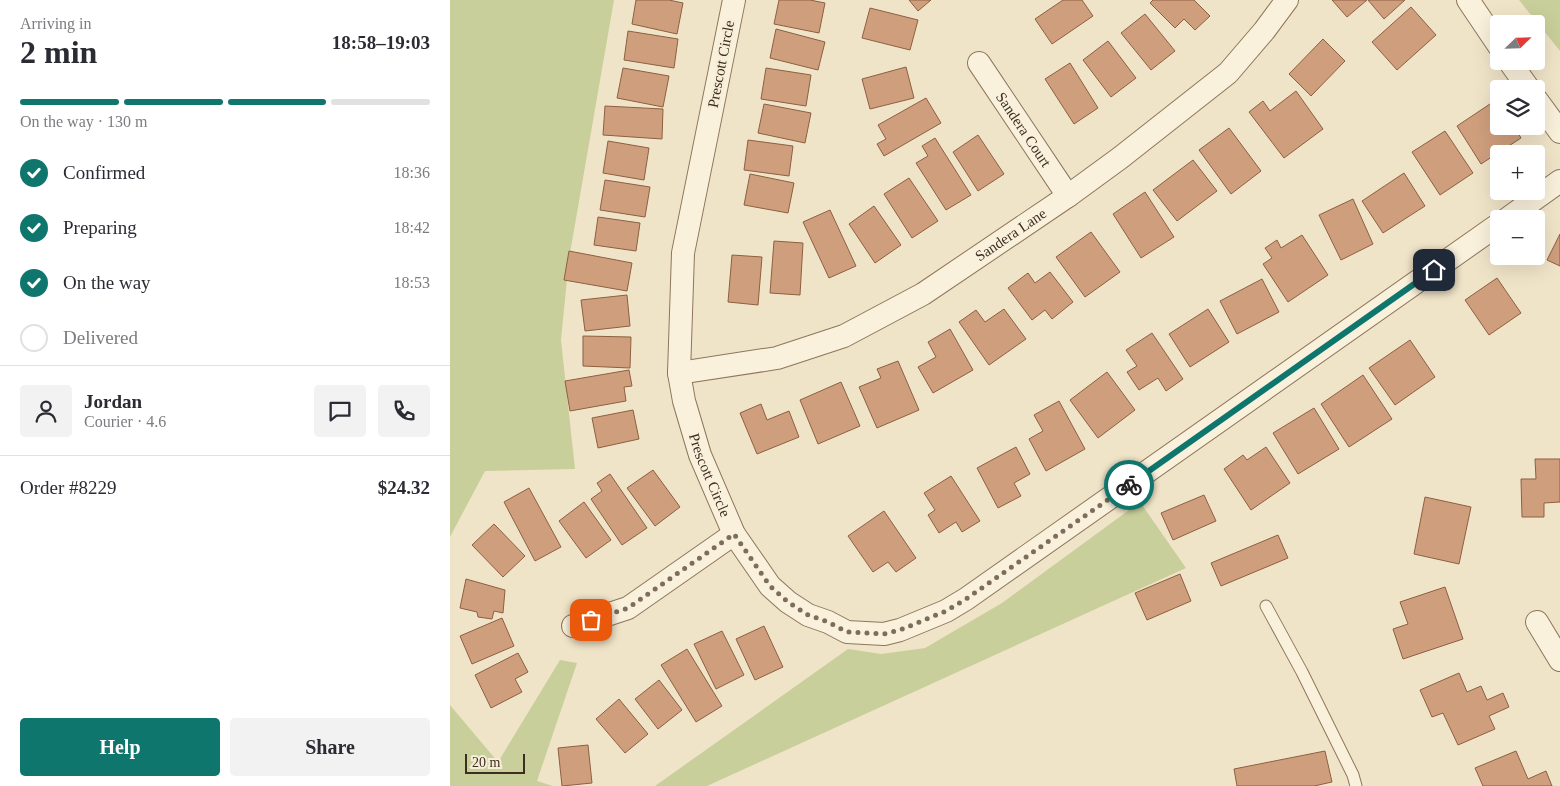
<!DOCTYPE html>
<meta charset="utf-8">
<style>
:root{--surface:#fff;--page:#f2f2f3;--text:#2b2b33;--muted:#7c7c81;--line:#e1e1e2;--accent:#0f766e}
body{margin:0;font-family:Georgia,serif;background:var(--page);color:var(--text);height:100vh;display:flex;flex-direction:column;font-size:19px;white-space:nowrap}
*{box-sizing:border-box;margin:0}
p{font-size:16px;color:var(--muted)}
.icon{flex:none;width:28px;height:28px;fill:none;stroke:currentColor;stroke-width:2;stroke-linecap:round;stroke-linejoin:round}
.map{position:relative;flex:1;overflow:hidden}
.details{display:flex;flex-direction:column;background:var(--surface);width:450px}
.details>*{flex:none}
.needle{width:32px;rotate:67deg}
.fabs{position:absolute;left:1040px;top:15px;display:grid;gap:10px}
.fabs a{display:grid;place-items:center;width:55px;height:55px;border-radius:5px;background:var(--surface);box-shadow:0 5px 20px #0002;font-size:25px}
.scale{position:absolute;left:15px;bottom:12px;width:60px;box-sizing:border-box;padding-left:5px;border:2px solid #3d2e20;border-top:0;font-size:14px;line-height:18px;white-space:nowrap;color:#3d2e20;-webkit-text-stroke:4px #f7eed8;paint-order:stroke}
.pin{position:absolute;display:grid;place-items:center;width:42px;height:42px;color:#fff;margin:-21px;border-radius:10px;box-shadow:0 2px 8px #0006}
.courier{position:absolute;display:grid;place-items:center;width:50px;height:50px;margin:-25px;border:4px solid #0f766e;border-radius:50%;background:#fff;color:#222;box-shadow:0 1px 6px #0007}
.headline em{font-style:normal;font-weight:600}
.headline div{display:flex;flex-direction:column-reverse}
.headline{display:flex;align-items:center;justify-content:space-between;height:85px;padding:0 20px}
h1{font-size:32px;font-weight:600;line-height:38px}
.bar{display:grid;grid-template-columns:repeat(4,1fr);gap:8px 5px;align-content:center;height:60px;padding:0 20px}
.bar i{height:6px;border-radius:4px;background:var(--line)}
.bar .on{background:var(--accent)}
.bar p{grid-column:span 4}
.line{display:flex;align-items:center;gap:12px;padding:0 20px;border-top:1px solid var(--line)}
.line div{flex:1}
.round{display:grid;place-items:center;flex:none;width:52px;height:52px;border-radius:5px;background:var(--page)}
ol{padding:0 20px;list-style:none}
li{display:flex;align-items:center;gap:15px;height:55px}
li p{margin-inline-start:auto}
li .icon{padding:5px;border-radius:50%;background:var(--accent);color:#fff;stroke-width:4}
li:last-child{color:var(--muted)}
li i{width:28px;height:28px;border:2px solid var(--line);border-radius:50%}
.action{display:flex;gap:10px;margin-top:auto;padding:10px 20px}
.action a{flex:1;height:58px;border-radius:5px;background:var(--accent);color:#fff;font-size:20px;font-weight:600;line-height:58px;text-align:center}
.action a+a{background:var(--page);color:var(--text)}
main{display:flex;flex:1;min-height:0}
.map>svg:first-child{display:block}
</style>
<main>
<section class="details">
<div class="headline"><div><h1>2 min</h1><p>Arriving in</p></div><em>18:58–19:03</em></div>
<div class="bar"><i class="on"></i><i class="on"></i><i class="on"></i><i></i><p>On the way · 130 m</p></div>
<ol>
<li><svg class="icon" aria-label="check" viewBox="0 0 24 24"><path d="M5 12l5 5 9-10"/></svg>Confirmed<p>18:36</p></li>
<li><svg class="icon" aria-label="check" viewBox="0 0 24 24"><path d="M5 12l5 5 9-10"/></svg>Preparing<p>18:42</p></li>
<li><svg class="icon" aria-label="check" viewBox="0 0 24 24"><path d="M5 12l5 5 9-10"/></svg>On the way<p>18:53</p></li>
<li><i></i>Delivered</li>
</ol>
<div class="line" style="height:90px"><a class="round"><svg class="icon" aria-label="person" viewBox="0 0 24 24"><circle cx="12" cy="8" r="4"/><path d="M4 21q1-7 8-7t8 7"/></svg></a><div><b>Jordan</b><p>Courier · 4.6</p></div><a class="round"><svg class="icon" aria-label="chat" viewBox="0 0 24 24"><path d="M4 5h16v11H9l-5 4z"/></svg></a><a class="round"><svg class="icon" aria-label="phone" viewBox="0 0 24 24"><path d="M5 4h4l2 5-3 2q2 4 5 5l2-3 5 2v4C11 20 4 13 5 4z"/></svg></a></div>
<div class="line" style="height:65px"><div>Order #8229</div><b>$24.32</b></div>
<div class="action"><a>Help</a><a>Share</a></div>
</section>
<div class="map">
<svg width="1110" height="786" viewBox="0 0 1110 786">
<rect width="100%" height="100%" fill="#f0e4c8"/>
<path fill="#c9cf9b" d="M0,0h164l-45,259 -8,81 14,129 -90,2 -35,66z
M1069,0h41v51z
M690,502l46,66 -479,218h-52l193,-137 33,5 44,-6 77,-45z
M110,660l17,3 -40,118 16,5h-103v-81l48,57z"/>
<path fill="#cf9f7d" stroke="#8d5f41" d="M186,0h33l14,3 -6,31 -45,-10z
M329,0h31l15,3 -6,30 -45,-9z
M459,0h22l-13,11z
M613,0h19l11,16 -41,28 -17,-25z
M703,0h41l16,16 -15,14 -11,-11 -9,9 -25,-25z
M882,0h35l-20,17z
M918,0h37l-21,19z
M961,7l25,28 -39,35 -25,-28z
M420,8l48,12 -8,30 -48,-12z
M695,14l30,37 -24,19 -30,-37z
M326,29l49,13 -7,28 -48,-12z
M178,31l50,8 -4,29 -50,-8z
M873,39l22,22 -34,35 -22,-22z
M658,41l28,37 -25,19 -28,-37z
M620,63l28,45 -24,16 -29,-45z
M456,67l8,31 -44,11 -8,-30z
M173,68l46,8 -6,31 -46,-9z
M316,68l45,7 -5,31 -45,-7z
M846,91l27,38 -39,29 -35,-46 14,-11 7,10z
M476,98l15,25 -57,33 -7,-12 9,-5 -8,-14z
M1046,100l3,3v23h15l7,12 -40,26 -24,-38z
M314,104l47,9 -6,30 -47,-10z
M155,106l58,3 -1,30 -59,-4z
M779,128l32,43 -30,23 -32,-44z
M995,131l28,42 -33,22 -28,-43z
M528,135l26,39 -26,17 -25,-39z
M485,138l36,57 -25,15 -30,-47 12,-7 -6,-10z
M298,140l45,6 -4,30 -45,-6z
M158,141l41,7 -5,32 -41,-7z
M743,160l24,31 -40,30 -24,-31z
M954,173l21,33 -42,27 -21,-32z
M300,174l44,9 -6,30 -44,-8z
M459,178l29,43 -26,17 -28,-44z
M155,180l45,7 -5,30 -45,-7z
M695,192l29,45 -33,21 -28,-44z
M903,199l20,45 -32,16 -22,-45z
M424,206l27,39 -26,18 -26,-39z
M380,210l26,56 -27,12 -26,-56z
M148,217l42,6 -4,28 -42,-6z
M641,232l29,40 -35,25 -29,-40z
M1110,234v32l-13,-6z
M852,235l26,40 -40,27 -25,-38 9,-6 -7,-10 12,-8 4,8z
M324,241l29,2 -3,52 -30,-2z
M119,251l63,12 -5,28 -63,-11z
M282,255l30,2 -4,48 -30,-3z
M600,272l23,30 -21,17 -7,-9 -13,10 -24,-32 20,-15 7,10z
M1047,278l24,35 -32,22 -24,-35z
M812,279l17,33 -42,22 -17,-33z
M177,295l3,31 -45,5 -4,-31z
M554,309l22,30 -37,26 -30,-43 17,-12 9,12z
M758,309l21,33 -39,25 -21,-33z
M500,329l23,41 -40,23 -15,-26 18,-10 -8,-15z
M702,333l31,46 -17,12 -8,-13 -19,12 -12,-18 10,-6 -11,-16z
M133,336l48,1 -1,31 -47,-2z
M960,340l25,37 -40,28 -26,-37z
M448,361l21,49 -42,18 -18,-41 22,-9 -4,-9z
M179,370l3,16 -8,1 2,14 -56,10 -5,-30z
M657,372l28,38 -37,28 -28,-38z
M913,375l29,44 -43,28 -28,-43z
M391,382l19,44 -42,18 -18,-44z
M609,401l26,48 -39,22 -17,-32 14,-8 -9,-16z
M311,404l6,16 22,-9 10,26 -42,17 -17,-41z
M864,408l25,41 -41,25 -25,-41z
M183,410l6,29 -41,9 -6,-30z
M566,447l14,27 -16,9 7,13 -23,12 -21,-40z
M816,447l24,36 -39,27 -27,-41 19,-14 4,5z
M1085,459h25v43l-16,1v14h-22l-1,-38h15z
M203,470l27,37 -25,19 -28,-38z
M160,474l37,54 -25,17 -31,-46 11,-8 -5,-8z
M501,476l29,45 -18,11 -6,-10 -17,11 -11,-18 7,-5 -11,-17z
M79,488l32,59 -26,14 -31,-59z
M754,495l12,26 -43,19 -12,-27z
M975,497l46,10 -12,57 -45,-10z
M134,502l27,38 -25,18 -27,-37z
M434,511l32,47 -20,14 -8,-10 -15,10 -25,-36z
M44,524l31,32 -22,21 -31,-32z
M828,535l10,23 -67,28 -10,-23z
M730,574l11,27 -44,19 -12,-27z
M16,579l39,11 -2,23 -9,-2 -2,8 -14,-2 -1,-5 -17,-4z
M995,587l18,52 -60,20 -10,-30 15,-5 -8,-22z
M52,618l12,28 -42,18 -12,-28z
M314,626l19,41 -28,13 -19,-41z
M272,631l22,44 -28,14 -22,-45z
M237,649l35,57 -26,16 -35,-57z
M68,653l10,19 -13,7 7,13 -31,16 -16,-33z
M1009,673l8,19 14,-6 6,14 16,-7 6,14 -20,9 6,13 -37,16 -15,-32 -11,4 -12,-27z
M209,680l23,30 -24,19 -23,-30z
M169,699l29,35 -23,19 -29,-34z
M138,745l4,38 -30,3 -4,-38z
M875,751l7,31 -18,4h-77l-3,-17z
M1066,751l12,28 18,-8 6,15h-69l-8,-18z"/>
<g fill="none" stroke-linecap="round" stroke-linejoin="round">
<g stroke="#8d765c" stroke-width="13">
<path id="service" d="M816,606l36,66 51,103 3,11"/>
</g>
<g stroke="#8d765c" stroke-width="24">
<g id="minor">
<path id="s1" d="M284,0l-51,253 -4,120 5,28 16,54 34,79 36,52 18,16 20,13 20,7 19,10 37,2 16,-4 46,-19 20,-12 533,-375"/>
<path d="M1018,0l31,46"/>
<path d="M1059,61l20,28"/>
<path id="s2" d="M529,63l89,133"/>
<path d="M1086,99l24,33"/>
<path d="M1057,219l53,-38"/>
<path id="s3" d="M229,373l98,-15 67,-22 79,-42 145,-98 52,-38 108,-85 36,-42 23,-31"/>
<path d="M1087,622l23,38"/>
<path d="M123,626l55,-18 106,-74"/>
</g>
</g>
<use href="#service" stroke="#faf1dc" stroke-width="11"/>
<use href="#minor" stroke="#faf1dc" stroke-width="22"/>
</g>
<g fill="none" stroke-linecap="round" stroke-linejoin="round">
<path stroke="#7c6e5b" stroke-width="5" stroke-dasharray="0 9" d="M141,620l37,-12 106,-74 36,52 18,16 20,13 20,7 19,10 37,2 16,-4 46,-19 20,-12 163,-114"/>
<path stroke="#0f766e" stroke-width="6" d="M679,485l305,-215"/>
</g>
<g text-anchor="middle" stroke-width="5" stroke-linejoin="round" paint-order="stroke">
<g font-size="15" fill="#3d2e20" stroke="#f7eed8">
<text transform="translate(271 64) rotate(-79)" y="5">Prescott Circle</text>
<text dy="5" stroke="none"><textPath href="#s2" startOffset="80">Sandera Court</textPath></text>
<text dy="5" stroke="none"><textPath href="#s3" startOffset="365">Sandera Lane</textPath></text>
<text dy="5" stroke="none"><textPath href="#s1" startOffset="485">Prescott Circle</textPath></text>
</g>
</g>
</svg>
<div class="fabs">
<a><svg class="needle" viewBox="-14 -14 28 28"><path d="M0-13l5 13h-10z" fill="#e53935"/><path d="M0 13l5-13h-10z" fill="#7c7c81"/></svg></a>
<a><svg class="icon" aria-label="layers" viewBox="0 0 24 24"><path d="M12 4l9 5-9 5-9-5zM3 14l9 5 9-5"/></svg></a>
<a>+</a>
<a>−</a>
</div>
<div class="scale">20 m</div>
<div class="pin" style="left:141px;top:620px;background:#ea580c"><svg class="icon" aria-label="bag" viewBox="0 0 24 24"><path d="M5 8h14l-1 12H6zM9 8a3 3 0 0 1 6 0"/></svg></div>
<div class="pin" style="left:984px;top:270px;background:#1f2937"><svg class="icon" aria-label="home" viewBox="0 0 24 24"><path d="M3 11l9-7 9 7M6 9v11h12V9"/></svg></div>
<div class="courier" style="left:679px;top:485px"><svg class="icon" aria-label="bike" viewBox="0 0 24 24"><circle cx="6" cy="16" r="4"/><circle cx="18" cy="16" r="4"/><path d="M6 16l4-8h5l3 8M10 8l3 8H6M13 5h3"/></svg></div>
</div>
</main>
